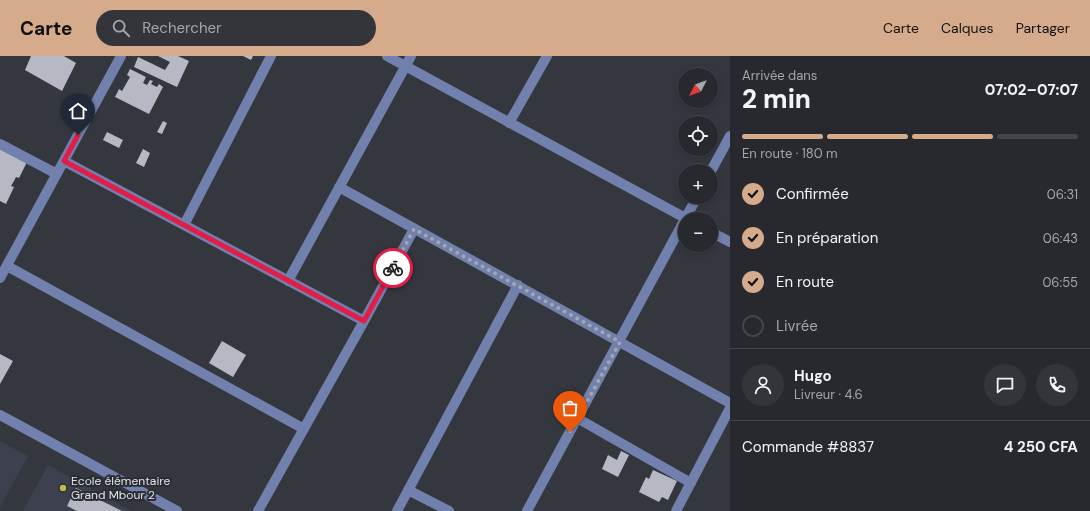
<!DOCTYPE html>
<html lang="fr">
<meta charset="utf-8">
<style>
:root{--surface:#28292f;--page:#34353b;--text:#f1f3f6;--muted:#a5a6aa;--line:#44454b;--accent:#d6ab8b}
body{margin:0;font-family:"DM Sans",sans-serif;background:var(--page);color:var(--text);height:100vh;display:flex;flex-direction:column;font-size:15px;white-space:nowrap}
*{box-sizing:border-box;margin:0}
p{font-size:13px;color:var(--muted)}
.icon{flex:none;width:22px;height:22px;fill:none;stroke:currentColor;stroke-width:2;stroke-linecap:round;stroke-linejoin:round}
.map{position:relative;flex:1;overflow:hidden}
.drawer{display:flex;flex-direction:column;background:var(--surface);width:360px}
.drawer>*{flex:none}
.needle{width:26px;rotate:228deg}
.fabs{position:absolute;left:678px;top:12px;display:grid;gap:8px}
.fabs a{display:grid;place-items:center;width:40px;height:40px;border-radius:50%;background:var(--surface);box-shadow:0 2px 6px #0003,0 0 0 1px var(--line);font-size:20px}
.pin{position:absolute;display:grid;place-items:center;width:34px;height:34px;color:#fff;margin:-41px -17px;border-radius:50% 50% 50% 0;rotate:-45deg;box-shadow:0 0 4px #0007}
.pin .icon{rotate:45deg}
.courier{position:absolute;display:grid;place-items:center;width:40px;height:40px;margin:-20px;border:3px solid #e11d48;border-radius:50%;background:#fff;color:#222;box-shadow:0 1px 5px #0007}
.head em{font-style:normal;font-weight:800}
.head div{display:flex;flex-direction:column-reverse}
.head{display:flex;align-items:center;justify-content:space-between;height:68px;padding:0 12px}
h1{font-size:26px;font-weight:800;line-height:30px}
.bar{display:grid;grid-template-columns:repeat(4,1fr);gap:6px 4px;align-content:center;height:48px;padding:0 12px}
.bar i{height:5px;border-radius:3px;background:var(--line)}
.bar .active{background:var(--accent)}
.bar p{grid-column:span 4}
.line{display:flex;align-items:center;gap:10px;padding:0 12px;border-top:1px solid var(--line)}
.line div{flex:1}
.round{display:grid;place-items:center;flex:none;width:42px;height:42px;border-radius:21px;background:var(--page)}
ol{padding:0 12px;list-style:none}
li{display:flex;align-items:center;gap:12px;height:44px}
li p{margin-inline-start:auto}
li .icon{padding:4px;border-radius:50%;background:var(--accent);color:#111;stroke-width:4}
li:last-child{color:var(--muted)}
li i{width:22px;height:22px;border:2px solid var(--line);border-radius:50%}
header{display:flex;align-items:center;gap:24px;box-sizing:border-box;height:56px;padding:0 20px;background:var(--accent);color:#111}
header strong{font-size:19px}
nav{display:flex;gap:22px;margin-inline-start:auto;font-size:14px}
.search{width:280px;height:36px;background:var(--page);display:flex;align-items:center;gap:10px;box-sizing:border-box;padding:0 14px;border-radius:22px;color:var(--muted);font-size:15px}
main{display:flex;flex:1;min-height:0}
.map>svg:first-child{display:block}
</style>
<header>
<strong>Carte</strong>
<div class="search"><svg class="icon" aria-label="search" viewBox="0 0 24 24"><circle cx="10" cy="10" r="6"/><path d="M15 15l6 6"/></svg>Rechercher</div>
<nav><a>Carte</a><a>Calques</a><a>Partager</a></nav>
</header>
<main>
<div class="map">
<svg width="730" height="455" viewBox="0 0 730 455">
<rect width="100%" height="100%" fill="#35373f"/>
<path fill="#3d414f" d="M0,385l28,15 -28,51z
M48,409l83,46h-108z"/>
<path fill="#b6b9c3" d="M31,0h33l12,7 -14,28 -37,-21z
M158,0h20l11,5 -12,26 -43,-20 4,-10 27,13 5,-8z
M243,0h10l-2,4z
M130,13l16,8 -3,6 4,2 3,-5 3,1 -2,3 6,3 2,-3 4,3 -14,27 -34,-17 4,-8 3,2 8,-14 -3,-2z
M163,65l4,2 -5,11 -5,-2z
M107,76l16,8 -4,8 -16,-8z
M0,92l28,12 -9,18 -3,-1 -2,4 -3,5 3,1 -8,17 -6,-3z
M143,93l7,4 -6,14 -8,-4z
M222,285l24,14 -13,22 -24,-14z
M0,298l13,7 -13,23z
M621,395l8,4 -11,22 -16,-8 6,-14 9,5z
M653,414l24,11 -9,19 -6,-3 -3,5 -20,-10 7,-15 3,2z
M76,432l46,23h-45l-10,-5z"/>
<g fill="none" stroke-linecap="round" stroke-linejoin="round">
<path stroke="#7180ad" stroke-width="10" d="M387,0l300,163
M509,67l38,-67
M0,88l57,30
M64,105l300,160
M711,115l19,-35
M339,131l391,216
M184,169l87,-169
M711,176l19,10
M7,210l297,163
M0,222l121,-222
M288,225l123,-225
M0,359l177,96
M577,362l114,65
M408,434l41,21
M258,455l106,-190 50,-92
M397,455l121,-226
M527,455l170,-314
M676,455l54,-103"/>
</g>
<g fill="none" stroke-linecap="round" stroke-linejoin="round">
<path stroke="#a5a7ad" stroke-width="4" stroke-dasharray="0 7.2" d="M393,212l21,-39 206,113 -50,90"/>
<path stroke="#e11d48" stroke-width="5" d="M78,79l-14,26 300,160 29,-53"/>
</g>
<circle fill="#bdbf43" stroke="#2b2d35" stroke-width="1.5" cx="63" cy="432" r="4"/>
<g text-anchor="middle" stroke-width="4" stroke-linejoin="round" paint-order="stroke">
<g font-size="12" fill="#e1e3e8" stroke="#2b2d35" text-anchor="start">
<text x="71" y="429">Ecole élémentaire<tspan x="71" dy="14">Grand Mbour 2</tspan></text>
</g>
</g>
</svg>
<div class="fabs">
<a><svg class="needle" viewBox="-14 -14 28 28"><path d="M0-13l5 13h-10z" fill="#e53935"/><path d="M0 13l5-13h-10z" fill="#a5a6aa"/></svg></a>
<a><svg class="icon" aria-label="locate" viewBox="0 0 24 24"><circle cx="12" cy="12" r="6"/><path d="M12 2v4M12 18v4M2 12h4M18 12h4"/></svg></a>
<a>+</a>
<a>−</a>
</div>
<div class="pin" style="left:570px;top:376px;background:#ea580c"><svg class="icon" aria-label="bag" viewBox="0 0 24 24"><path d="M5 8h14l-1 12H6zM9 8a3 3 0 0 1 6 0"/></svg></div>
<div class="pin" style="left:78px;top:79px;background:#1f2937"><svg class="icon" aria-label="home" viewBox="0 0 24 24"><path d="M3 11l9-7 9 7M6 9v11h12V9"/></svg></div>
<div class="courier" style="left:393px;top:212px"><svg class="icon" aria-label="bike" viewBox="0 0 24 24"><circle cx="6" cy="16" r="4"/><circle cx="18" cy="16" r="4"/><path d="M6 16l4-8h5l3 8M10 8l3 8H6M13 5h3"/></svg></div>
</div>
<section class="drawer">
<div class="head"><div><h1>2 min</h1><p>Arrivée dans</p></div><em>07:02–07:07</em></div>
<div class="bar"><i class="active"></i><i class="active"></i><i class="active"></i><i></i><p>En route · 180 m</p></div>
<ol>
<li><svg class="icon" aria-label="check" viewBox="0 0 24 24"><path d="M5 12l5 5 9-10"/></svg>Confirmée<p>06:31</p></li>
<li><svg class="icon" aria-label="check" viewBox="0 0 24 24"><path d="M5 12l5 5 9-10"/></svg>En préparation<p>06:43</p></li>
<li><svg class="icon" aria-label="check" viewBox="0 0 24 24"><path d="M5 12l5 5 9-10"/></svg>En route<p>06:55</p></li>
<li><i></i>Livrée</li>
</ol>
<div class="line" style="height:72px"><a class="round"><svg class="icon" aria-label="person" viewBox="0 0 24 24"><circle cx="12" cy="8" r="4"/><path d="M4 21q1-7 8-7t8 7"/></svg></a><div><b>Hugo</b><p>Livreur · 4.6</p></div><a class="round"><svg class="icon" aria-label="chat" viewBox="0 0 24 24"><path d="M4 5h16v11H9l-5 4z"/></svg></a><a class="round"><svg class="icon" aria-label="phone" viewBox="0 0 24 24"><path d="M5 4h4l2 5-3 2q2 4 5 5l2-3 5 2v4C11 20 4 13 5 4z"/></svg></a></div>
<div class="line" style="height:52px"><div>Commande #8837</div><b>4 250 CFA</b></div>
</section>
</main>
